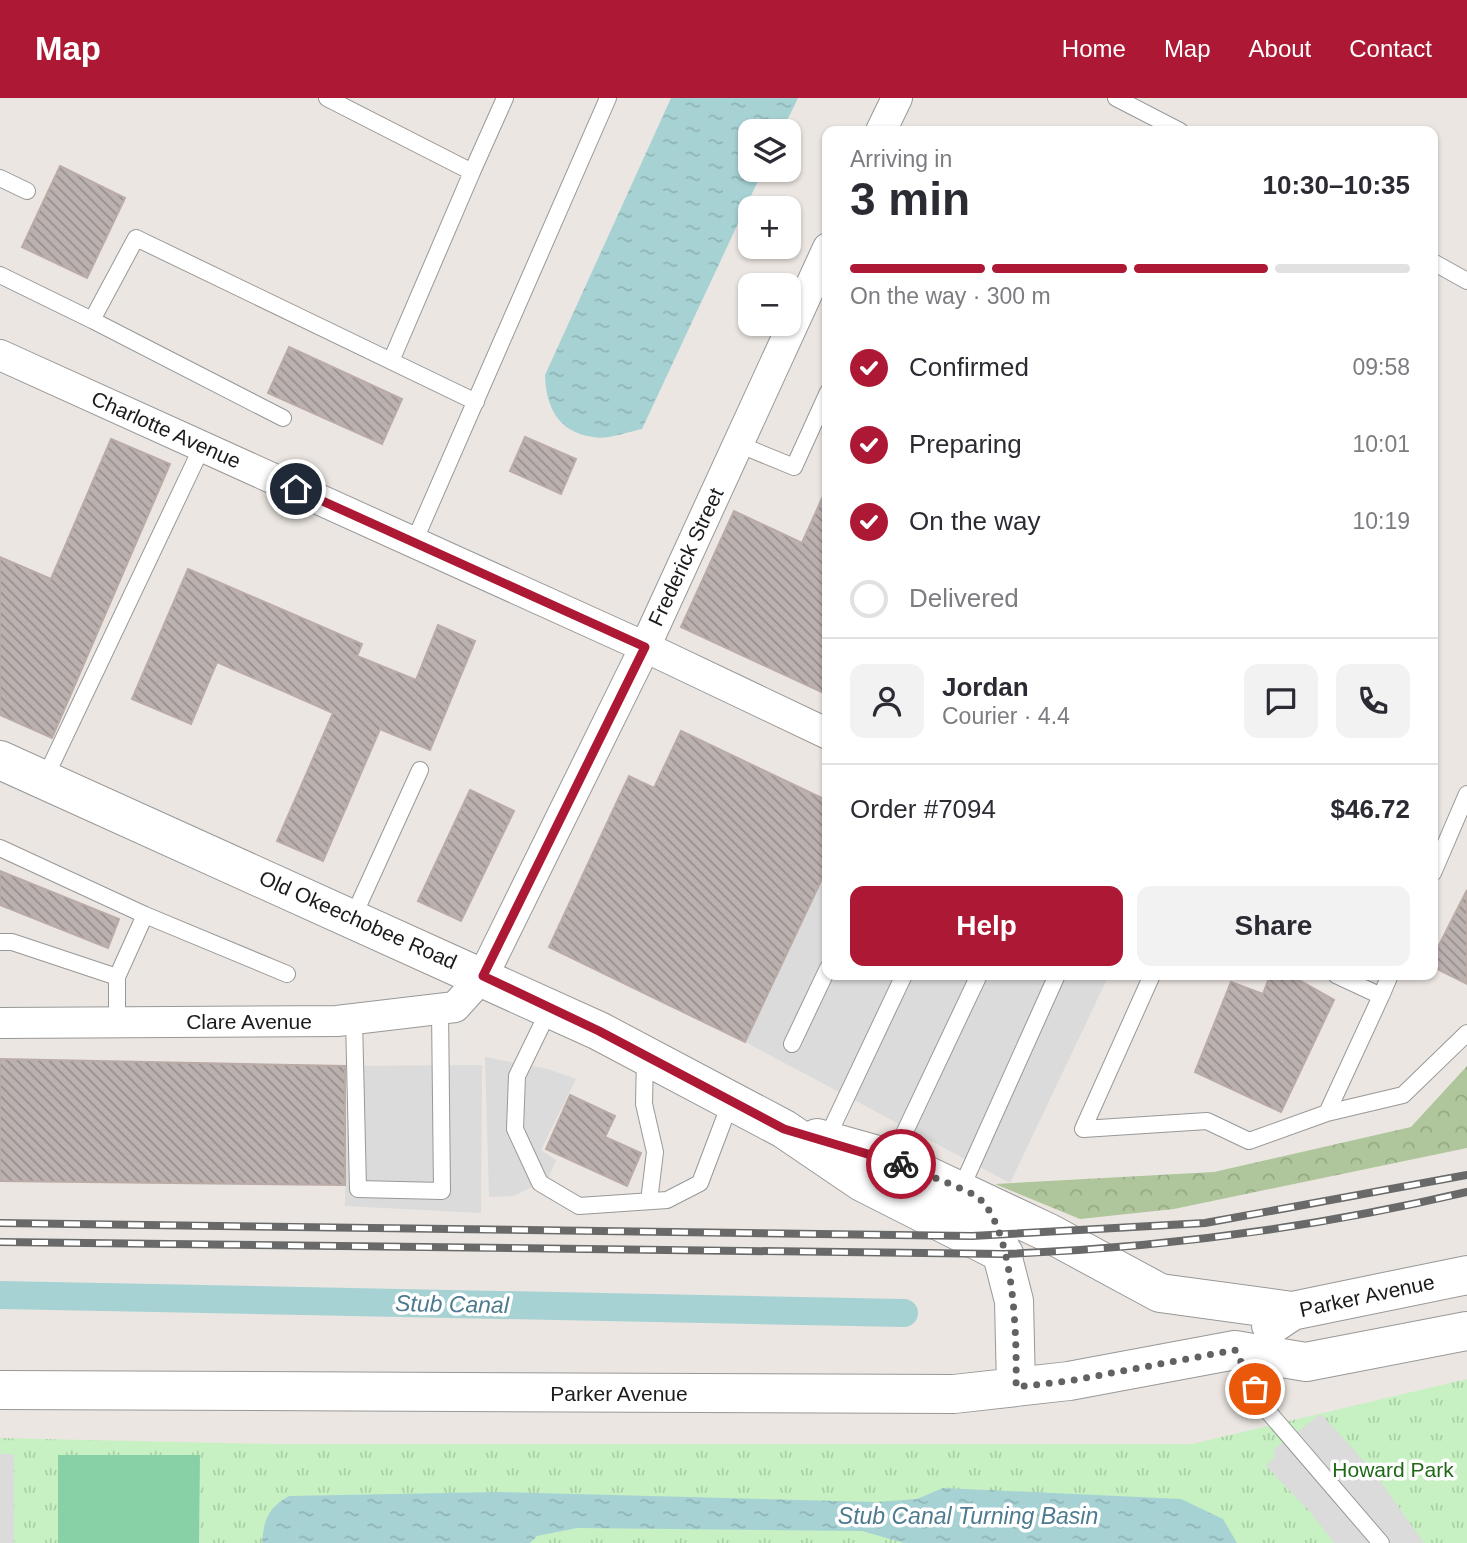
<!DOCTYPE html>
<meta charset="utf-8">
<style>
:root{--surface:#fff;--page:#f2f2f3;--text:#2b2b33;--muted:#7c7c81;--line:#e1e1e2;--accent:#ad1834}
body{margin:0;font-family:Arial,sans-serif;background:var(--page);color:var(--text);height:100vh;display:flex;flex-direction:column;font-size:26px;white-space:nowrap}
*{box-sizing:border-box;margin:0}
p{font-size:23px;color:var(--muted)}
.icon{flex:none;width:38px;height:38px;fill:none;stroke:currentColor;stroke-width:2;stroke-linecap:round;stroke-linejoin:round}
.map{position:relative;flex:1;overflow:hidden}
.drawer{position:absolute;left:822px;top:28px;width:616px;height:854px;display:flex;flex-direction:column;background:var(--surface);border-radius:14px;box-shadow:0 2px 5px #0004}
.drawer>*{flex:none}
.fabs{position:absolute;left:738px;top:21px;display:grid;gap:14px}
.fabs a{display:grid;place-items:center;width:63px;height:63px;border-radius:14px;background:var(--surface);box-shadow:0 2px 5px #0004;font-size:35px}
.pin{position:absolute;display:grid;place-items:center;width:60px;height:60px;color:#fff;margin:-30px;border:4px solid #fff;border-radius:50%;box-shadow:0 2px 7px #0007}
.courier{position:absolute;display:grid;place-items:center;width:70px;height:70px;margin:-35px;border:5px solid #ad1834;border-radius:50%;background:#fff;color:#222;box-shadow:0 2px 9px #0007}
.head em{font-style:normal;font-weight:600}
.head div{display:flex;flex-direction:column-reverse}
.head{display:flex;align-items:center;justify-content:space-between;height:119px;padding:0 28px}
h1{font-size:46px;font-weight:600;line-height:52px}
.bar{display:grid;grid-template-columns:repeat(4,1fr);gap:10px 7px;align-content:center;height:84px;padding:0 28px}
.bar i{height:9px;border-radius:5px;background:var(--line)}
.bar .selected{background:var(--accent)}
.bar p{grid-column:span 4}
.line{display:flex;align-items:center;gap:18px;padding:0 28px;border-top:2px solid var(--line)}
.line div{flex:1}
.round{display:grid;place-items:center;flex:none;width:74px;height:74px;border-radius:14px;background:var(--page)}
ol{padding:0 28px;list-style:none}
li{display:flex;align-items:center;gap:21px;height:77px}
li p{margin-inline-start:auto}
li .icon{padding:7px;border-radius:50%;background:var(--accent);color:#fff;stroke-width:4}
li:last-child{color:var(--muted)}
li i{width:38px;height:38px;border:4px solid var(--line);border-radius:50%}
.primary-button{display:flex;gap:14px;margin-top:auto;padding:14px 28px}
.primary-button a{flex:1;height:80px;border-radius:14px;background:var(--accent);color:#fff;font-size:28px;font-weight:600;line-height:80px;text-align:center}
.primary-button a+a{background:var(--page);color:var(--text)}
header{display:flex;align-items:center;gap:42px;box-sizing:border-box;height:98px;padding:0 35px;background:var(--accent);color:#fff}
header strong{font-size:33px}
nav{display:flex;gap:38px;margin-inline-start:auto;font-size:24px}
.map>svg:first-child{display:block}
</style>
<header>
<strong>Map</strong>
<nav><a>Home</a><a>Map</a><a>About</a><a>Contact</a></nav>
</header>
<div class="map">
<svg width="1467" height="1445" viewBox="0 0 1467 1445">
<defs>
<pattern id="forest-crowns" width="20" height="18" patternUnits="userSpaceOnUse" patternTransform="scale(1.75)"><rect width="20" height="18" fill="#afc59b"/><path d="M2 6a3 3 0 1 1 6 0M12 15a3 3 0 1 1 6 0" fill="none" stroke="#96a985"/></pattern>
<pattern id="park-tufts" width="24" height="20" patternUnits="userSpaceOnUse" patternTransform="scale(1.75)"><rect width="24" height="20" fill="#c7f1c2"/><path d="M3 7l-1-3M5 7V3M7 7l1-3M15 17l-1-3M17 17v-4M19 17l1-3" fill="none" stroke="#aacea6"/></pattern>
<pattern id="water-ripples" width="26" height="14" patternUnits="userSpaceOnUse" patternTransform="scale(1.75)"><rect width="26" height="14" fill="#a7d2d4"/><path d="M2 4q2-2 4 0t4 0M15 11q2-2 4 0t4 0" fill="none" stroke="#8fb4b5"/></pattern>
<pattern id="building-back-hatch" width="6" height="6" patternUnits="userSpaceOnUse" patternTransform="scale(1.75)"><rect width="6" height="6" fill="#bbb1af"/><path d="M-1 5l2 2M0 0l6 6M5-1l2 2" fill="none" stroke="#978f8e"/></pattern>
</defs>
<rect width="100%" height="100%" fill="#ebe6e1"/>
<path fill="url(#forest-crowns)" d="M1467,968v82l-293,61 -94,10 -85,-35 219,-12 197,-45z"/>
<path fill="url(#park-tufts)" d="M1467,1281v164h-1467v-105l273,6h919z"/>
<path fill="#88d1a7" d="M58,1357h142l-1,88h-141z"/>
<path fill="#dbdbdb" d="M828,764v113h281l-99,208 -265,-141z
M485,959l63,12 28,10 -35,71 15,10 -8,19 -34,17 -25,1z
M482,967l-1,148 -136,-7 3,-140z
M1321,1316l53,58 50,71h-90l-23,-30 -45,-47 9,-10 -2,-6z
M0,1356h14v89h-14z"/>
<path fill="url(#water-ripples)" d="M671,0h127l-16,33h-31v39h12l-121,259c-14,3 -35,11 -49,8 -36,-5 -47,-31 -48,-62z
M943,1390l238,11 42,20 14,24h-333l-42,-12 -285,-3 -40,8 -7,7h-268c2,-24 6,-35 27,-47l208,-4 379,10 41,-3z"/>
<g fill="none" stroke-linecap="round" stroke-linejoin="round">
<path stroke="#a7d2d4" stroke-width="28" d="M0,1197l904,18"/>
</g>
<path fill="url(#building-back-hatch)" stroke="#baaba6" stroke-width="2" d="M60,68l65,32 -38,80 -65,-31z
M289,249l113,52 -20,45 -114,-51z
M525,339l51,22 -15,35 -51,-23z
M111,341l59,25 -118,274 -52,-23v-158l51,22z
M828,387v210l-147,-68 53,-116 68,32z
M188,471l174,75 -5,12 59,24 22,-55 37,16 -45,109 -50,-21 -57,132 -46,-20 56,-128 -116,-51 -26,62 -59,-25z
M681,633l147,70v65l-83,176 -196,-95 80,-171 25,12z
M470,692l44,21 -53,110 -43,-20z
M0,773l119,48 -11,29 -108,-43z
M1467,792v94l-34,-17v-10z
M1270,877h20l44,25 -53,112 -86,-40 36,-90 32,12z
M0,961l345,7v119l-345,-4z
M570,997l45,21 -10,21 36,16 -14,33 -81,-37z"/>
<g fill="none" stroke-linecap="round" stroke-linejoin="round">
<g stroke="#989898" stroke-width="18">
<path id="service" d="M327,0l145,74 -81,189
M1116,0l64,33
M472,74l33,-74
M0,80l27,13
M1433,164l34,19
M0,177l92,45
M283,320l-191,-98 44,-82 340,164
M738,346l56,23 34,-75
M414,444l194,-444
M44,682l158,-333
M0,750l145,67
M1433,775l34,-79
M353,819l67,-147
M0,844h12l105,35v45
M1152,877l-69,154 124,-8 42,20 78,-28 54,-117 -45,-21
M117,879l28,-62 142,59
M1381,898l9,-21
M550,910l-33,68 -2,53 25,54 39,23 88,-6 33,-17 31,-82
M354,921l4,170 84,2 -2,-182
M792,946l36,-76
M645,960l-1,46 11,48 -6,49
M1327,1015l76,-18 64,-62
M826,1042l78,-165
M892,1061l87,-184
M960,1093l97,-216
M1237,1256l28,54 116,135"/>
</g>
<g stroke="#989898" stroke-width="32">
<path id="minor" d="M881,33l16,-33
M0,257l645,292 183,87
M0,925l337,-2 118,-14 28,-31 162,-329 183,-399"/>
</g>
<g stroke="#989898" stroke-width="40">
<path id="tertiary" d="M0,662l599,271 185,98 78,53 142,72
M817,1040l75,21 157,74 111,60 132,18
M996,1133l18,70 2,86
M1271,1227l21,-14 175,-36
M0,1292l954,4 115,-13 166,-31 71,12 161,-31"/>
</g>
<use href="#service" stroke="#fff" stroke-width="16"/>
<use href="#minor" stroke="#fff" stroke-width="30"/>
<use href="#tertiary" stroke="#fff" stroke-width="38"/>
<g stroke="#696969" stroke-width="8">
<path id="rail" d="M0,1125l972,13 233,-13 262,-48
M0,1144l1004,12c157,-6 310,-26 463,-62"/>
</g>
<use href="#rail" stroke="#fff" stroke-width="5" stroke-dasharray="16" stroke-linecap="butt"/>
</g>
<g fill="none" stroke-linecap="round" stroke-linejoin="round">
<path stroke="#646260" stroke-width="7" stroke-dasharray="0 12.6" d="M901,1066c17,8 67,25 79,35 35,34 37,142 36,188l53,-6 166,-31 20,39"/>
<path stroke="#ad1834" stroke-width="9" d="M296,391l349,158 -162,329 116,55 185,98 117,35"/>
</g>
<g text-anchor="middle" stroke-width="7" stroke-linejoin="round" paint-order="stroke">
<g font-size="21" fill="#1b1b1b" stroke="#fff">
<text transform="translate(166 332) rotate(24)" y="7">Charlotte Avenue</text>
<text transform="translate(686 459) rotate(-65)" y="7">Frederick Street</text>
<text transform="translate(358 822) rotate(24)" y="7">Old Okeechobee Road</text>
<text x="249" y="931">Clare Avenue</text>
<text transform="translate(1367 1198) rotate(-12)" y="7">Parker Avenue</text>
<text x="619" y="1303">Parker Avenue</text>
</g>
<g font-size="21" fill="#216918" stroke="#fff">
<text x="1393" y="1379">Howard Park</text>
</g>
<g font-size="23" font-style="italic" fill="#4d7a8f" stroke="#fff">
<text transform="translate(452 1206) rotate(1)" y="8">Stub Canal</text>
<text x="968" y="1426">Stub Canal Turning Basin</text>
</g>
</g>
</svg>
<div class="fabs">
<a><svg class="icon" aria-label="layers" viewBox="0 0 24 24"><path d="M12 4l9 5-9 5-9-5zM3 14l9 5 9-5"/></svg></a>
<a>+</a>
<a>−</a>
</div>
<div class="pin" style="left:1255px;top:1291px;background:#ea580c"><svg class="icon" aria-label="bag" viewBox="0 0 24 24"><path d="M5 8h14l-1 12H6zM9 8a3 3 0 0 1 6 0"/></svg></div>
<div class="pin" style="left:296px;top:391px;background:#1f2937"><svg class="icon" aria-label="home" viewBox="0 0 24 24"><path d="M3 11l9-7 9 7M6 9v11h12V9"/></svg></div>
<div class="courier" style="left:901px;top:1066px"><svg class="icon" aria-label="bike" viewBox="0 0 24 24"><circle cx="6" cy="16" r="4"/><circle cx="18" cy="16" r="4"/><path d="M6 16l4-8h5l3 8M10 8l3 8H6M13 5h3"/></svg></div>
<section class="drawer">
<div class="head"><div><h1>3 min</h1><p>Arriving in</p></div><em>10:30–10:35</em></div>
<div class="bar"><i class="selected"></i><i class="selected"></i><i class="selected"></i><i></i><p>On the way · 300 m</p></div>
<ol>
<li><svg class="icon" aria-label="check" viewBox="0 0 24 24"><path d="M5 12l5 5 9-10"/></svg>Confirmed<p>09:58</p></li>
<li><svg class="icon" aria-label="check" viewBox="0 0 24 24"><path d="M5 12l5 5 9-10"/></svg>Preparing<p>10:01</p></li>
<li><svg class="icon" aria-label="check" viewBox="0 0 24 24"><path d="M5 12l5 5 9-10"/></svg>On the way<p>10:19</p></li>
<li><i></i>Delivered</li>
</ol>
<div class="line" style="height:126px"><a class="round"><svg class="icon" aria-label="person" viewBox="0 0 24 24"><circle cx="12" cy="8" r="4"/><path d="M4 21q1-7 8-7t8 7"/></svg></a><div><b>Jordan</b><p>Courier · 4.4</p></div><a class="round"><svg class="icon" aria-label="chat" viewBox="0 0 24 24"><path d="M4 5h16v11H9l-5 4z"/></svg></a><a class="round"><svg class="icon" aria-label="phone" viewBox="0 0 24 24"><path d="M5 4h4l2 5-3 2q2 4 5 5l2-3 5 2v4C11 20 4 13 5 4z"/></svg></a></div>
<div class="line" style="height:91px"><div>Order #7094</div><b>$46.72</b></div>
<div class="primary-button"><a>Help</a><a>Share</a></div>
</section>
</div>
